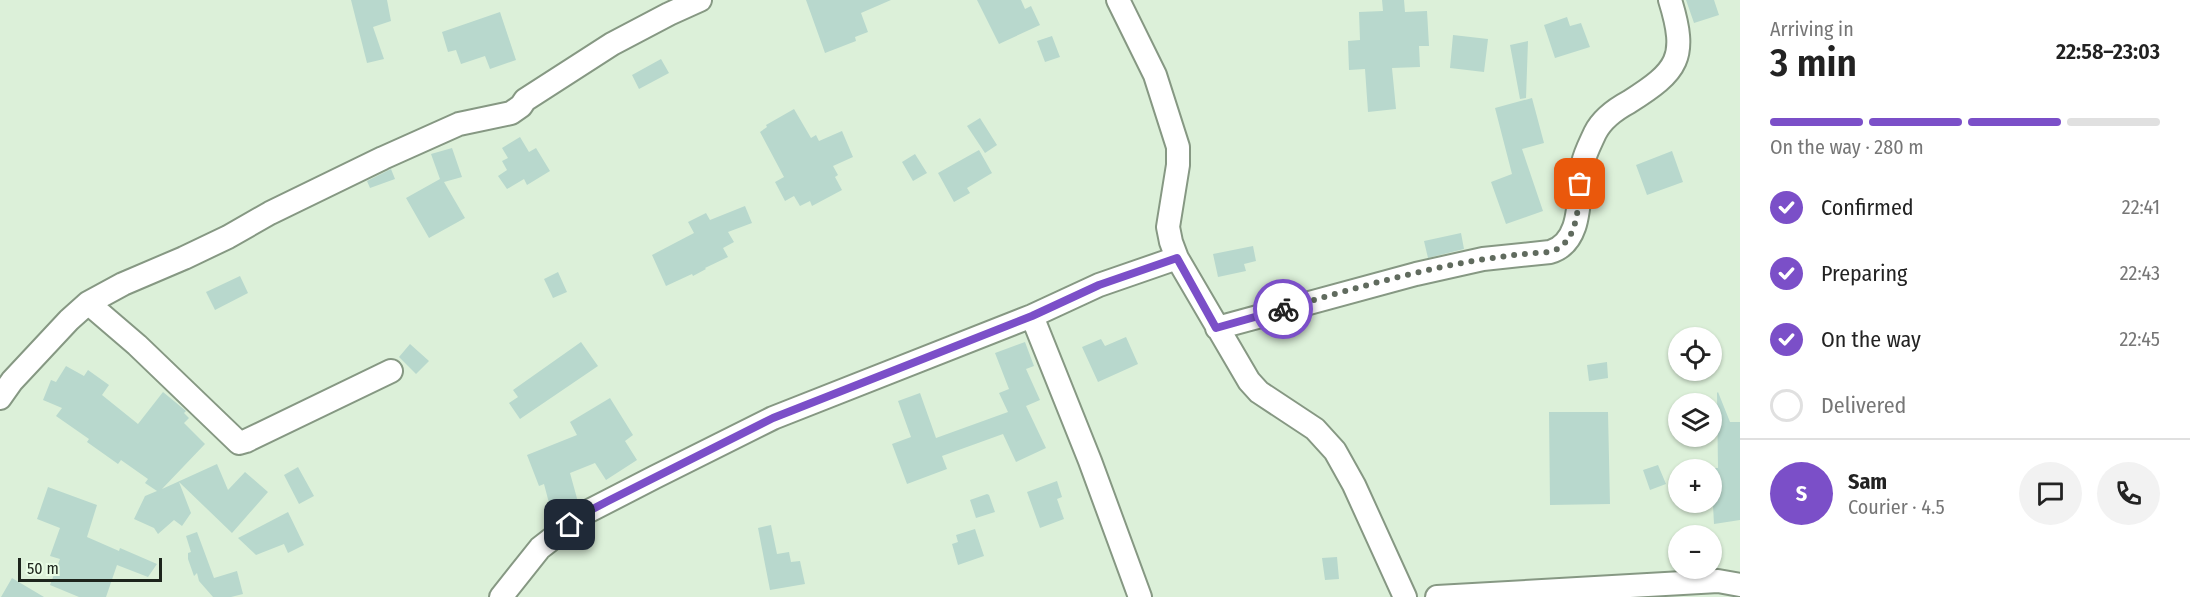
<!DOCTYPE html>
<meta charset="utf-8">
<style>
:root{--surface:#fff;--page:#f2f2f2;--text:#222;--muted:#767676;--line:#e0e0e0;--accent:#7b4fc8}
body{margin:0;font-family:"Fira Sans Condensed",sans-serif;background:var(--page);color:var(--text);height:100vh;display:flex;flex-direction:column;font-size:22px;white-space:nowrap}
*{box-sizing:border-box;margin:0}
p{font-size:20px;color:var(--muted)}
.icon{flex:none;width:33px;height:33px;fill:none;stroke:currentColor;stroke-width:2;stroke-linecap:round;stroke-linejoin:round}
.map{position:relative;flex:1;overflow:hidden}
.sheet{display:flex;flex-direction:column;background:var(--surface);width:450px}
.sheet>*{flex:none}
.controls{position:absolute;left:1668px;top:327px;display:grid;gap:12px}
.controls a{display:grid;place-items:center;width:54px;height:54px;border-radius:50%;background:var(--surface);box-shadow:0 2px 4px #0004;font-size:30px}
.scale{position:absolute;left:18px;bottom:15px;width:144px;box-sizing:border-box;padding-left:6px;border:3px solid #1d241c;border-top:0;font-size:16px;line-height:21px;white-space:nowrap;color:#1d241c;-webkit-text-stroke:4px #e9fde6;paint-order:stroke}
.pin{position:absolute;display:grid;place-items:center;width:51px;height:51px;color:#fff;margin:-26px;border-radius:12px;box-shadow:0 3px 9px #0006}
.courier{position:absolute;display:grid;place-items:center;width:60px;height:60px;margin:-30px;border:4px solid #7b4fc8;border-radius:50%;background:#fff;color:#222;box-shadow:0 2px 8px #0007}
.headline em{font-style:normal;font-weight:600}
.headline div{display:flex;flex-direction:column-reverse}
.headline{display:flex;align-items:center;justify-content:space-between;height:102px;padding:0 30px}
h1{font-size:39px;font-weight:600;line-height:45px}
.bar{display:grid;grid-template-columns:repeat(4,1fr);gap:9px 6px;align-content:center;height:72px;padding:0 30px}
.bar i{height:8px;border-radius:4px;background:var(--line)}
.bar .on{background:var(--accent)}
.bar p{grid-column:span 4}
.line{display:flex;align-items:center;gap:15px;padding:0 30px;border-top:2px solid var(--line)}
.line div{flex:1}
.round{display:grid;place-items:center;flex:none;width:63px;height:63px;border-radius:32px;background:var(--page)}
ol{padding:0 30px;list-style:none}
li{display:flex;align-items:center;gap:18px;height:66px}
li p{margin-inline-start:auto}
li .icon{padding:6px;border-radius:50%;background:var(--accent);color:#fff;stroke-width:4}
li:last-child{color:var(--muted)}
li i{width:33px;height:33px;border:3px solid var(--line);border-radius:50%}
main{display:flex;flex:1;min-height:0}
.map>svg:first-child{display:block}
</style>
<main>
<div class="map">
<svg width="1740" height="597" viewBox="0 0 1740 597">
<rect width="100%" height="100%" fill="#dcf0d9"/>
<path fill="#b8d8cd" d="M351,0h36l4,21 -18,6 11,32 -17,4z
M806,0h85l-30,13 7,19 -13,5 1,4 -31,12z
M977,0h44l4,9 6,-3 9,19 -41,19z
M1382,0h22l1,12 22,-1 2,35h-10l1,21 -28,1 4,41 -28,3 -3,-43 -16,1 -1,-29 12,-1 -1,-28 24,-1z
M1686,0h28l5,15 -25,8z
M500,12l16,48 -26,9 -5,-13 -24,8 -5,-14 -8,2 -6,-20z
M1567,17l3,9 11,-3 9,24 -35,11 -11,-33z
M1453,35l35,4 -4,33 -34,-4z
M1052,36l8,21 -15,5 -8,-21z
M1528,41l-2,57 -6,1 -10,-54z
M661,59l8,14 -30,16 -7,-14z
M1532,98l12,45 -22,6 21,62 -37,13 -15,-42 21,-8 -17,-66z
M794,109l17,29 5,-3 3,6 23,-10 11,26 -20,9 5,9 -3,2 7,13 -30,16 -2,-5 -10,5 -6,-10 -9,5 -10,-19 9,-5 -24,-45 7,-5 -1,-2z
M980,118l17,27 -12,8 -18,-27z
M520,137l9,15 7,-4 14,23 -23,14 -3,-6 -17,10 -9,-13 9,-6 -5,-9 6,-3 -6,-10z
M452,148l10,29 -18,5 21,36 -36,20 -23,-40 34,-19 -9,-25z
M979,150l13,23 -25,15 3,5 -16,9 -16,-29z
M1672,151l11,31 -36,13 -11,-30z
M915,154l12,19 -14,8 -11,-19z
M391,169l4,10 -25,9 -3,-7z
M745,206l7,17 -24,9 6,10 -11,6 5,9 -23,11 1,1 -13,7 -1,-2 -26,12 -14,-31 42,-22 -6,-11 18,-9 4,7z
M1461,233l3,16 -36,9 -4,-17z
M1253,246l3,15 -12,3 2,7 -28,6 -5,-23z
M558,272l9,20 -14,6 -9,-19z
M240,276l8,17 -33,17 -9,-18z
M1126,337l12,27 -40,18 -16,-35 19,-8 4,7z
M581,342l17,24 -78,53 -11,-16 9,-6 -5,-7z
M1025,342l9,24 -8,3 14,31 -14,6 20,42 -30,14 -13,-28 -61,22 5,13 -40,15 -15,-40 19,-7 -13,-36 22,-8 16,45 72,-26 -9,-19 10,-4 -14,-36z
M410,344l19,17 -13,13 -17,-17z
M1607,362l1,16 -19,3 -2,-16z
M66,366l18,10 4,-6 21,15 -7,10 36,29 25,-32 23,19 -2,2 5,5 -5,5 21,21 -43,45 55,-25 11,26 17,-18 23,20 -36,41 -53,-51 12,31 -9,13 -8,-6 -16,14 -4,-6 -20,-9 11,-23 12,-5 -12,-8 3,-4 -27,-19 -3,4 -31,-22 2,-3 -33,-23 6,-8 -19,-8 8,-20 5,2z
M1718,392l12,30h10v98l-26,4 -3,-56h7l-1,-75z
M610,398l23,37 -8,6 12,19 -31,20 -11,-17 -25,10 8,29 -19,14 -6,2 -9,-34 -5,2 -12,-31 50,-20 -7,-13z
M1549,412h59l2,92 -60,1z
M1658,465l8,19 -16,6 -7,-20z
M298,467l16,29 -15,8 -15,-29z
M1057,481l5,16 -5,2 7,20 -24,9 -13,-36z
M48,487l49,18 -10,32 32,14 1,-3 37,16 -9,13 -31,-12 -11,32h-27l-29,-12 10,-26 -10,-3 10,-28 -23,-9z
M987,494l2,1 6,17 -19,6 -6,-18z
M288,512l16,33 -16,8 -4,-9 -28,11 -18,-17z
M771,525l6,29 12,-2 2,10 9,-1 5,23 -35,6 -12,-62z
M975,529l9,27 -26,9 -6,-21 6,-2 -2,-7z
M197,532l17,46 23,-7 6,23 -12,3h-18l-14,-16 -2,-8 -3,3 -6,-17v-6l3,-1 -5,-16z
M1337,557l2,22 -14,1 -3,-22z
M12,578l32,19h-43z"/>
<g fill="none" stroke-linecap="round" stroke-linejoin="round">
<g stroke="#869883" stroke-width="26">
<path id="minor" d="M1118,0l37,75 23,72v18l-10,62 3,15 6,16 72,123 10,11 56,37 20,22 19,34 51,112
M88,303l49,42 102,98 7,-2 145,-70
M1032,316l58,145 50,136
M1217,328l199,-54 67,-15 67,-7c35,-10 27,-61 33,-89 2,-10 8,-21 12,-30 7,-14 21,-24 34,-31 49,-31 59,-44 41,-102
M0,398l12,-17 57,-61 19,-17 35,-19 61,-26 44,-21 42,-24 113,-55 76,-34 52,-11 10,-7 4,-6 87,-56 57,-30 31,-14
M501,597l39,-49 45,-35 70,-36 118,-59 259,-102 67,-31 78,-27
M1437,597l281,-16 22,4"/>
</g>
<use href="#minor" stroke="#fff" stroke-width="22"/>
</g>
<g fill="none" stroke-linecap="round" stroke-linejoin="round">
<path stroke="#606b5e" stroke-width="6" stroke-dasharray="0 10.8" d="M1283,309c86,-25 177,-52 267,-57 28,-8 28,-44 30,-68"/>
<path stroke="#7b4fc8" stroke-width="8" d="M570,525l15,-12 23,-12 165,-83 259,-102 67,-31 78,-27 39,70 67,-19"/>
</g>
</svg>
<div class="controls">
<a><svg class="icon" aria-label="locate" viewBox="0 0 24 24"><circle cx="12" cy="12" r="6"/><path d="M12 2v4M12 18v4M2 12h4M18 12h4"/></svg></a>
<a><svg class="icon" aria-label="layers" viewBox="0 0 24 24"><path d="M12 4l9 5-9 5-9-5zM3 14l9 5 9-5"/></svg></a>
<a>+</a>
<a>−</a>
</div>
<div class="scale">50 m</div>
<div class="pin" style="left:1580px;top:184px;background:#ea580c"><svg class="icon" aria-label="bag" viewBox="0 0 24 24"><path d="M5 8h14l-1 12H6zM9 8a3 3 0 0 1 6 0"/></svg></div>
<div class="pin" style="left:570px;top:525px;background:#1f2937"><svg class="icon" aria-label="home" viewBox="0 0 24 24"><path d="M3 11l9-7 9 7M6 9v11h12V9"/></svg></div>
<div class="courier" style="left:1283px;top:309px"><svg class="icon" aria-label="bike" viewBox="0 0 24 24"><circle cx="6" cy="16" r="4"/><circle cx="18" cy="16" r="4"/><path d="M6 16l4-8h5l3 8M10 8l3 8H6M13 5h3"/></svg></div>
</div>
<section class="sheet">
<div class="headline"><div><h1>3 min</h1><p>Arriving in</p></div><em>22:58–23:03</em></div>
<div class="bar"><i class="on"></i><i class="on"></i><i class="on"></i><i></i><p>On the way · 280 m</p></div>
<ol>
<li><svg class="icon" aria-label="check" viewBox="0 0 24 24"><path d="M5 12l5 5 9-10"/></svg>Confirmed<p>22:41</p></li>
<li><svg class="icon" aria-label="check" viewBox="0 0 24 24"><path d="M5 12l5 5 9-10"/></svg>Preparing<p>22:43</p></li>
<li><svg class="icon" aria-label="check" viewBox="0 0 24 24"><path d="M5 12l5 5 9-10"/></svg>On the way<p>22:45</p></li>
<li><i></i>Delivered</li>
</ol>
<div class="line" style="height:108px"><b class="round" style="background:var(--accent);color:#fff">S</b><div><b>Sam</b><p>Courier · 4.5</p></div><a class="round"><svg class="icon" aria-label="chat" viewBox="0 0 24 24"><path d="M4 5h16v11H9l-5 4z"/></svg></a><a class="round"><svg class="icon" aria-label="phone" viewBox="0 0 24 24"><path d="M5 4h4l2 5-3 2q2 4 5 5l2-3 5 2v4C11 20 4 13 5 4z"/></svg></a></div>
</section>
</main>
